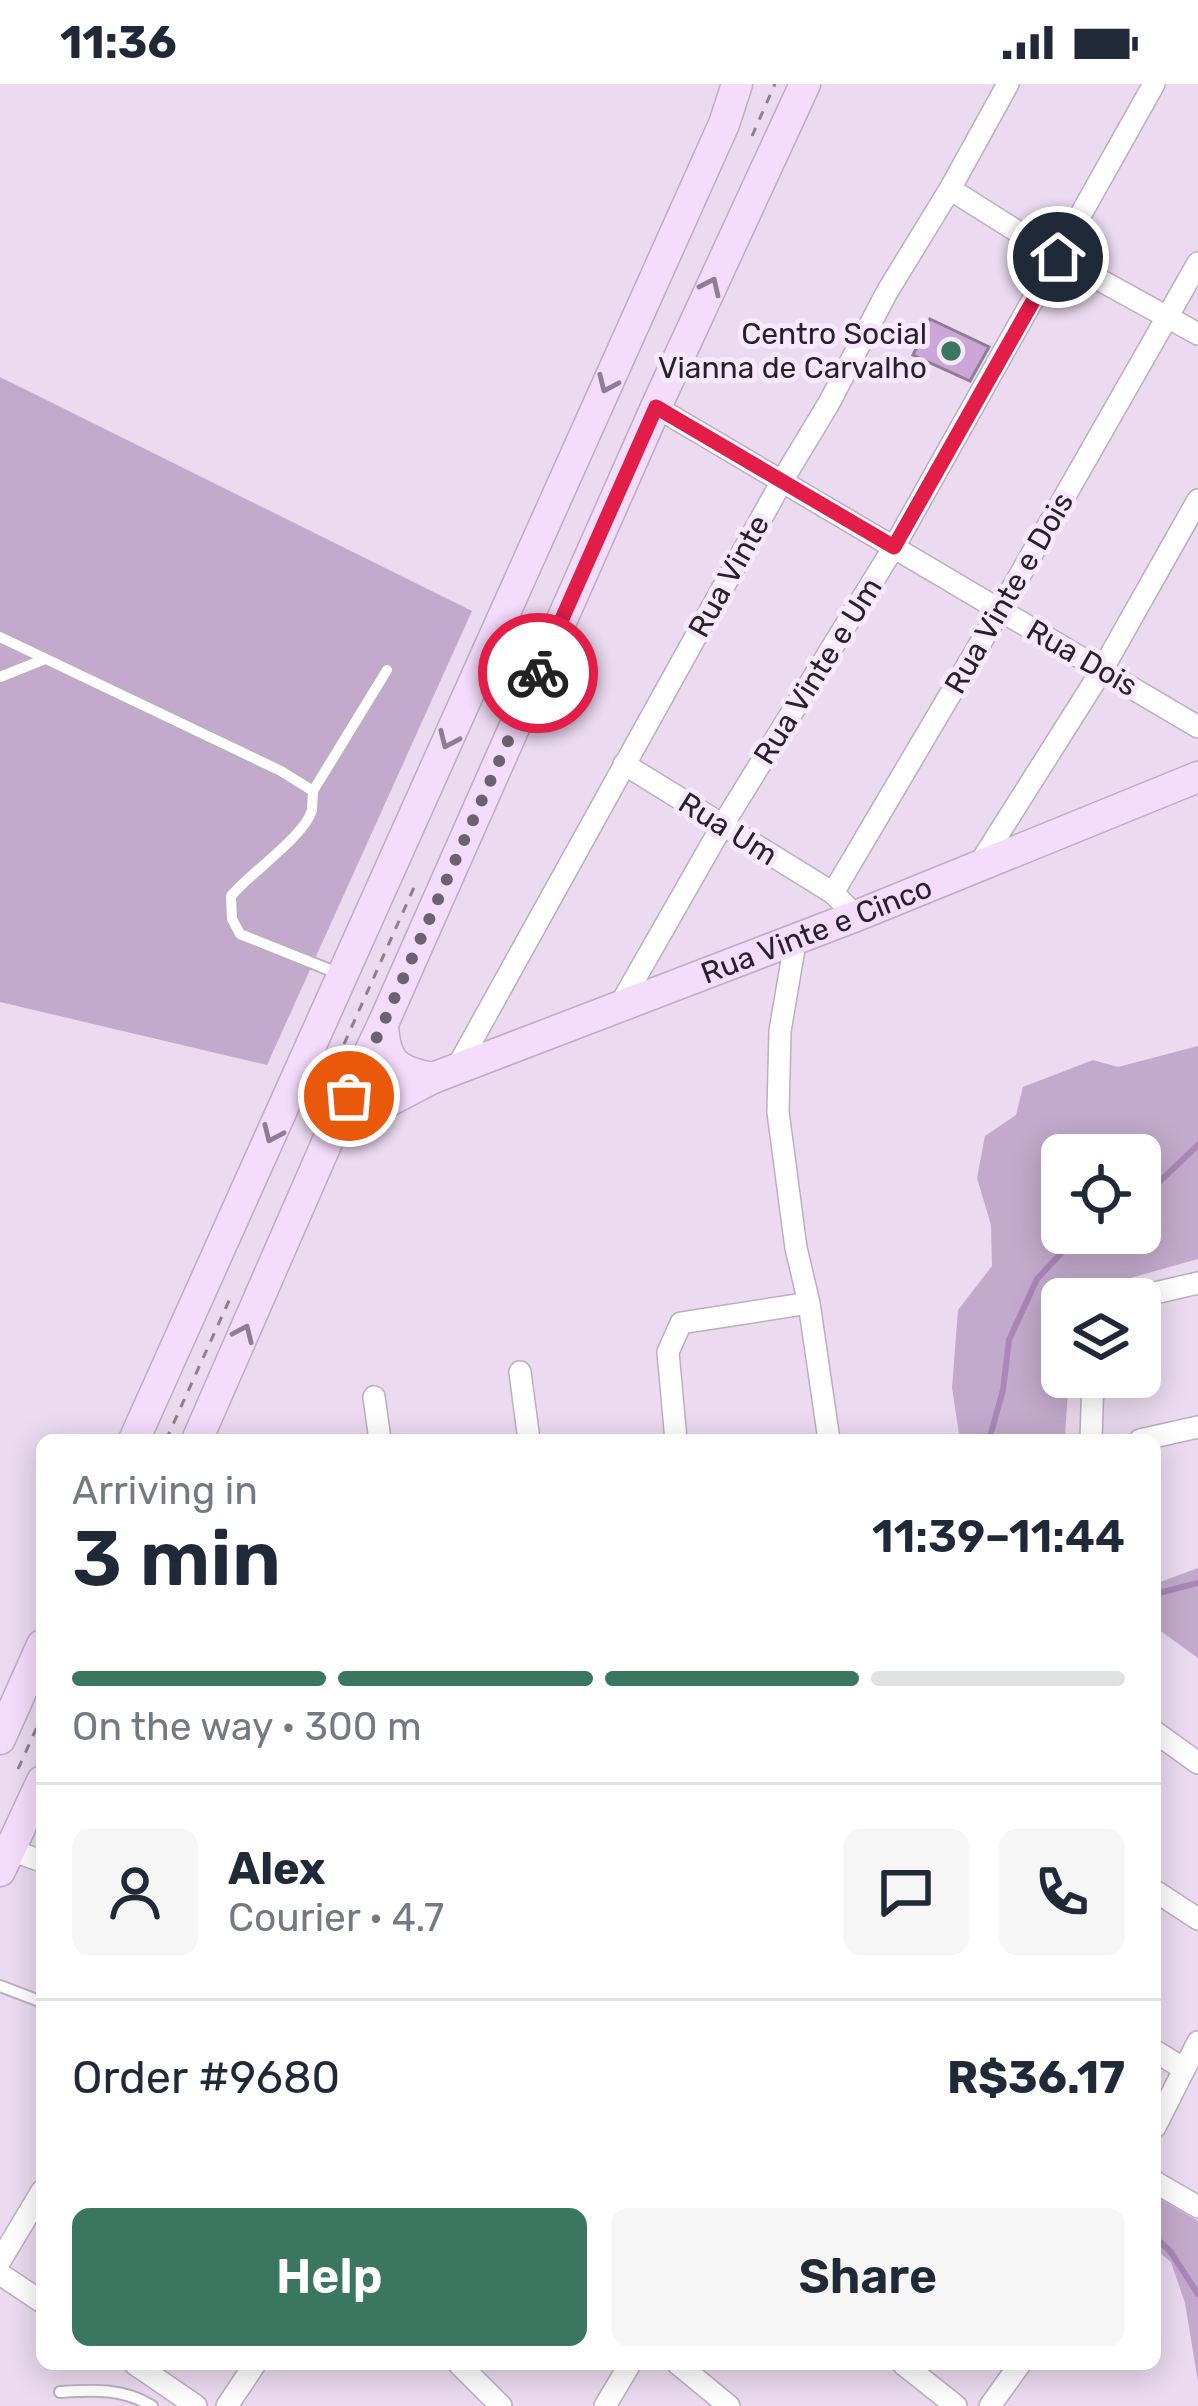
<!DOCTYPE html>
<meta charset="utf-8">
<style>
:root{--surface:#fff;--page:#f6f6f7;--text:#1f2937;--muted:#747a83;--line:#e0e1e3;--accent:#3a7660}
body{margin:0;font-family:Rubik,sans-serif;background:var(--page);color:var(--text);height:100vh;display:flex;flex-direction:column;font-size:45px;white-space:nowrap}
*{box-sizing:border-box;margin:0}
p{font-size:39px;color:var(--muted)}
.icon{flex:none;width:66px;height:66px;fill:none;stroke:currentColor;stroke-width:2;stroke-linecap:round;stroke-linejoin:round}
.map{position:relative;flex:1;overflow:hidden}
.side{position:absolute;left:36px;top:1350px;width:1125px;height:936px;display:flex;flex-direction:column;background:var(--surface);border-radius:18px;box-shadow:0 6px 30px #0003}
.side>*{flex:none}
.fabs{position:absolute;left:1041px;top:1050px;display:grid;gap:24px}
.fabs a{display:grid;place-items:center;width:120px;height:120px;border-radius:18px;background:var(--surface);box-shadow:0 6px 30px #0003;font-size:60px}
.pin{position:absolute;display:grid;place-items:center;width:102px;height:102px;color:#fff;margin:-51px;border:6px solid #fff;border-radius:50%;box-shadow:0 3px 12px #0007}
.courier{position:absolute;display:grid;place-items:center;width:120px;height:120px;margin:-60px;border:9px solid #e11d48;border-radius:50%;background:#fff;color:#222;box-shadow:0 3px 15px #0007}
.head em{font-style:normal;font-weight:600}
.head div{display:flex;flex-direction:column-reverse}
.head{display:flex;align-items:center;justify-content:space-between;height:204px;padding:0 36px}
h1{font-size:78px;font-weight:600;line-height:90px}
.bar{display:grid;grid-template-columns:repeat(4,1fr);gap:18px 12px;align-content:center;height:144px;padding:0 36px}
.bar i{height:15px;border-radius:9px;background:var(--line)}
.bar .on{background:var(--accent)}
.bar p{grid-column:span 4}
.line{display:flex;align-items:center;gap:30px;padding:0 36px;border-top:3px solid var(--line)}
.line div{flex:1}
.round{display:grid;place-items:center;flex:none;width:126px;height:126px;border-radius:18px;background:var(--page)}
.cta{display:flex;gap:24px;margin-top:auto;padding:24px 36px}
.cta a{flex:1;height:138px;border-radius:18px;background:var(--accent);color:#fff;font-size:48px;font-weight:600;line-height:138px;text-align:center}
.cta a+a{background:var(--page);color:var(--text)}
.status{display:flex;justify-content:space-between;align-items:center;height:84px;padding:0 60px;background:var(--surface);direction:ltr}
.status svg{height:33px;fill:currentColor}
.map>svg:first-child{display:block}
</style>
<div class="status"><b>11:36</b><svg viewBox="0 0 49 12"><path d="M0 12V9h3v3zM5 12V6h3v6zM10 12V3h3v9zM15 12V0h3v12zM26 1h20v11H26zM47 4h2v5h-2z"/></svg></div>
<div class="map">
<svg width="1198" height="2322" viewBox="0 0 1198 2322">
<rect width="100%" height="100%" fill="#ebdaf0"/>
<path fill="#c3aacc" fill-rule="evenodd" d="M0,293l472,234 -205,454 -267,-63z
M1198,962v213l-82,23 -17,17h-37v78h7l-4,58 -25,5h-80l-8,-52 6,-78 34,-44 -1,-41 -14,-47 8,-42 31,-21 7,-28 70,-27 25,7zM1140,1071v78h-78v-78z
M1198,1484v90l-43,-31v-43z
M1155,2112l43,25v161l-13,-79 -14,-41 -16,-13z"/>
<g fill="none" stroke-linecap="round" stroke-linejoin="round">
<path stroke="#ab86b8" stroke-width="6" d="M1140,1109l16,-8 42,-40
M989,1356l14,-50 6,-50 28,-61 43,-46
M1155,1510l43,-11
M1155,2153l15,14 28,43"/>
</g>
<path fill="#cca5d9" stroke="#8d7f92" stroke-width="3" d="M930,235l59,28 -19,34 -57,-26z"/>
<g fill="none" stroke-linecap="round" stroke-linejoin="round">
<g stroke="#bdadc2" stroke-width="14">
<path id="lane" d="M0,553l281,134 32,20c0,1 -1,18 -1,19 -7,26 -61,62 -81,86l1,23 8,15 100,40
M0,593l45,-18
M313,707l74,-121
M0,1902l42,16
M60,2308c34,-2 62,-4 92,14"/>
</g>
<g stroke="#bdadc2" stroke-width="24">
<path id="street" d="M950,105l108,68 140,77
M656,323l542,320
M624,680l209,129
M980,779l122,-193 96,-170
M856,832l-23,-23 167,-283 198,-347
M796,853l-16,94 -2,81 18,136 13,55 20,137
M620,921l102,-179 172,-279 260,-463
M455,987l327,-590 47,-78 58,-111 63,-103 58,-105
M1129,1215l69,-16
M520,1288l9,68
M374,1313l6,43
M676,1356l-8,-88 13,-29 128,-20
M1091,1356l2,-63
M1140,1356l58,-13
M1155,1648l43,31
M10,1766l32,11
M1155,1807l43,28
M1155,1967l29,18
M1155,2043l43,-85
M1155,2098l43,25
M0,2177l42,-70
M0,2190l42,28
M135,2280l61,42
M459,2280l42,42
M678,2280l51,42
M903,2280l53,42
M227,2322l28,-42
M605,2322l25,-42
M990,2322l30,-42"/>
</g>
<g stroke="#bdadc2" stroke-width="33">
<g id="secondary">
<path d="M383,940c2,39 13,47 50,54"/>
<path id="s1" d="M332,1047l101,-53 423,-162 342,-139"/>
<path d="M134,1356l590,-1316 13,-40"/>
<path d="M197,1356l135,-309 51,-107 273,-617 149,-323"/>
<path d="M0,1655l42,-94"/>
<path d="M0,1787l42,-90"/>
</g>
</g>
<path stroke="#8b808f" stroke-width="3" stroke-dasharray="9 9" stroke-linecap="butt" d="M752,52l23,-52
M344,960l72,-161
M166,1356l66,-146
M18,1685l24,-53"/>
<use href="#lane" stroke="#fff" stroke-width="10"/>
<use href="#street" stroke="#fff" stroke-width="21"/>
<use href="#secondary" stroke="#f4dcfc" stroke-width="30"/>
</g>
<defs><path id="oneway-chevron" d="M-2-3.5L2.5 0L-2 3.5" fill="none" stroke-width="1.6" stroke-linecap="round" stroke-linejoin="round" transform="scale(3)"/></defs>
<g stroke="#8e7e92">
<use href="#oneway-chevron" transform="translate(711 202) rotate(-65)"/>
<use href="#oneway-chevron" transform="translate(607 300) rotate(114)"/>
<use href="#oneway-chevron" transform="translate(448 656) rotate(114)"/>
<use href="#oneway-chevron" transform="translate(272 1050) rotate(114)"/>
<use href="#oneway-chevron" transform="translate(244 1249) rotate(-66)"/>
</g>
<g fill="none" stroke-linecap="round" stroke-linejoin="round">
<path stroke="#6c626f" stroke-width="12" stroke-dasharray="0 21.6" d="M349,1012l34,-72 155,-351"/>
<path stroke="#e11d48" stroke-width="15" d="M538,589l118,-266 238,140 164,-290"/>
</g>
<circle fill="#3a7660" stroke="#f8e8fe" stroke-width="4.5" cx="951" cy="267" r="12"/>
<g text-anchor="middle" stroke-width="10" stroke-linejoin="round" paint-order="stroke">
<g font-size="30" fill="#272129" stroke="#f8e8fe" text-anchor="end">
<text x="927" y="260">Centro Social<tspan x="927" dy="34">Vianna de Carvalho</tspan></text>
</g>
<g font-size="30" fill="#272129" stroke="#f8e8fe">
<text transform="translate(729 492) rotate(-61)" y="10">Rua Vinte</text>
<text transform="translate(1009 509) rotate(-60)" y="10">Rua Vinte e Dois</text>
<text transform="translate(1082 574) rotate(30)" y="10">Rua Dois</text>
<text transform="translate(818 587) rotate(-58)" y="10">Rua Vinte e Um</text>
<text transform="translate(728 745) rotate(32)" y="10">Rua Um</text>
<text dy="10" stroke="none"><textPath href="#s1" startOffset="525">Rua Vinte e Cinco</textPath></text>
</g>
</g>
</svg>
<div class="fabs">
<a><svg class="icon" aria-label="locate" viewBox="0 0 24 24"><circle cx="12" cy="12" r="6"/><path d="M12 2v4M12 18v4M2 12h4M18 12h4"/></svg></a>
<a><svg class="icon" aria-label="layers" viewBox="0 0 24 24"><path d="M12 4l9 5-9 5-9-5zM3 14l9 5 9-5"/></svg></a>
</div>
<div class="pin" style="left:349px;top:1012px;background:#ea580c"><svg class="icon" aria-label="bag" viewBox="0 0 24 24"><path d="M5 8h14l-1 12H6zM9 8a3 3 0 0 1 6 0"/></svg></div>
<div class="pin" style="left:1058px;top:173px;background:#1f2937"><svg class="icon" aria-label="home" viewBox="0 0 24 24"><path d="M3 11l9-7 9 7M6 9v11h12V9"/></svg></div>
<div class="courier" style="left:538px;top:589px"><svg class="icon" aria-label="bike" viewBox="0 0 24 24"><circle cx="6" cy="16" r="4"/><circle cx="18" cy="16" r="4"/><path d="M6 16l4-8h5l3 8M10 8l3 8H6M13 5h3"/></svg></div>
<section class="side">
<div class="head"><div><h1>3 min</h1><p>Arriving in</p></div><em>11:39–11:44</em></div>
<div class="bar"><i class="on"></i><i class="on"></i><i class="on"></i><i></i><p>On the way · 300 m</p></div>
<div class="line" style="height:216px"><a class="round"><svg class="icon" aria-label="person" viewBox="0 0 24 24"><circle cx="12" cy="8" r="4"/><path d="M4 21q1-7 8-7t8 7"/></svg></a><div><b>Alex</b><p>Courier · 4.7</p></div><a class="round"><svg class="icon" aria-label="chat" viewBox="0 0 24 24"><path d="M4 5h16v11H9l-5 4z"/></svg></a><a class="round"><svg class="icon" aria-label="phone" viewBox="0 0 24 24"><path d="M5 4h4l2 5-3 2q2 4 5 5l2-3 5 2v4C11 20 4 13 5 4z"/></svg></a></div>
<div class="line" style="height:156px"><div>Order #9680</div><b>R$36.17</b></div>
<div class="cta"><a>Help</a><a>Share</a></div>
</section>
</div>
